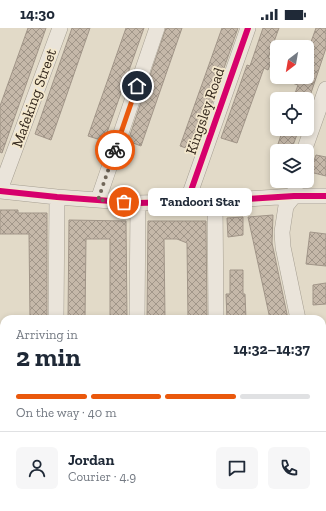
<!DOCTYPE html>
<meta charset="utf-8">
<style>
:root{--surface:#fff;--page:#f6f6f7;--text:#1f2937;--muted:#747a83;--line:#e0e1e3;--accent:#ea580c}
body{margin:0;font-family:"Zilla Slab",serif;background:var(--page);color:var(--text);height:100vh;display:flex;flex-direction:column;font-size:15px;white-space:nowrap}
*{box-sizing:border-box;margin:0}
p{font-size:13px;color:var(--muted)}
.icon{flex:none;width:22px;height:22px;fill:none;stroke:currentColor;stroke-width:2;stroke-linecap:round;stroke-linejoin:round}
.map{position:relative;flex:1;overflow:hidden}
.side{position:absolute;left:0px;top:287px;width:326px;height:196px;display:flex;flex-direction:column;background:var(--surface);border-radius:12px 12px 0 0;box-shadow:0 2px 6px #0003}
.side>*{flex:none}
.needle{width:26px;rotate:211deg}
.fabs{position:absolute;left:270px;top:12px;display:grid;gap:8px}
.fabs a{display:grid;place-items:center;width:44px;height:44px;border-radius:6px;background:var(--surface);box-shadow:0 2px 6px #0003;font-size:20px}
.pin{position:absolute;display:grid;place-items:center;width:34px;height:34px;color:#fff;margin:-17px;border:2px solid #fff;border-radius:50%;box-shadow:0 1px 4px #0007}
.courier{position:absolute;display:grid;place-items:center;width:40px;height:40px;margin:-20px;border:3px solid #ea580c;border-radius:50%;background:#fff;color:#222;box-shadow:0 1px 5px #0007}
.bubble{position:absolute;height:28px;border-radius:6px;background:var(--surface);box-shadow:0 2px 6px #0003;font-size:13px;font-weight:700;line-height:28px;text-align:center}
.head em{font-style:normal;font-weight:700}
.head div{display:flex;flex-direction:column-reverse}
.head{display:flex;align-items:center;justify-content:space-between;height:68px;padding:0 16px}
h1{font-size:26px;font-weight:700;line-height:30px}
.bar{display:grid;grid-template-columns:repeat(4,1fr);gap:6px 4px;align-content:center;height:48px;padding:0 16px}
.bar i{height:5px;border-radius:3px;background:var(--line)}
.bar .selected{background:var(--accent)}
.bar p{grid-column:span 4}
.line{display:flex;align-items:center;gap:10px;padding:0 16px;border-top:1px solid var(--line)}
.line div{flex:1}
.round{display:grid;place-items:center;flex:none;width:42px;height:42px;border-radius:6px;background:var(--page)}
.status{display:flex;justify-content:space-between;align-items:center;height:28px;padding:0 20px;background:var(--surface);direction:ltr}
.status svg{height:11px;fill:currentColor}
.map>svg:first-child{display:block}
</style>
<div class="status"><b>14:30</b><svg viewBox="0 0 49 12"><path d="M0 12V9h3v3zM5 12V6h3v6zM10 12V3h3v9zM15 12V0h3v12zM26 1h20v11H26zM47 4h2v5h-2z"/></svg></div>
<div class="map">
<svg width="326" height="483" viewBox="0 0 326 483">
<defs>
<pattern id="building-cross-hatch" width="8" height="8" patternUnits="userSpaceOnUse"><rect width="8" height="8" fill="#c5b8a9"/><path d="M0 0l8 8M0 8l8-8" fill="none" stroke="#a19689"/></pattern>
</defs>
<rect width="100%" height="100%" fill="#e2dac8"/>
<path fill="url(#building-cross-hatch)" stroke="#a19588" d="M28,0h18l-44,125 -2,-1v-46z
M72,0h18l-39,112 -16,-6z
M126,0h18l-40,113 -16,-5z
M166,0h16l-41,118 -13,-5z
M222,0h16l-43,123 -15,-5z
M263,0h16l-11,30 4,1 -4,11 -4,-2 -27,75 -16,-5 26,-73 3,1z
M316,0h10v20l-17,51h-16l5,-14 -18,-6v-2h27v-24z
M283,101h16l-7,19 -14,-4z
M316,127l10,2v19l-16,-4z
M0,182h18v3h29v106h-17l-1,-85h-29z
M273,187l-1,28 16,76h-18l-22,-102z
M243,189v18l-15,2 -1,-19z
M69,192l57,1 1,98h-17v-80h-24l-1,80h-17z
M148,193h58l1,98h-19l-1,-76 -10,-4h-13l1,80h-18z
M310,204l16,2v32l-20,-2z
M230,242h13v24h2l1,25h-19l-1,-25h4z
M326,255v21l-13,1v-20z"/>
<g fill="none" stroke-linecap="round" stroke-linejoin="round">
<g stroke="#a69f92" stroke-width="16">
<path id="minor" d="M304,123l22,-62
M296,153l-2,15 -8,10 -4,26 1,15 15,72
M0,162l60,-162
M0,163l57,6 81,6 77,-2 79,-5h32
M98,172l59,-172
M215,173l1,118
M187,174l61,-174
M56,291l1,-122
M137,291l1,-116
M322,320h4
M322,405l4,18
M0,424h4
M57,479v4
M137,479v4
M218,483v-4"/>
</g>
<use href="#minor" stroke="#eae4da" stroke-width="15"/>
<g stroke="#f4e8cd" stroke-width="8">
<path id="cycleway" d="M0,163l57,6 81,6 77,-2 79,-5h32
M187,174l61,-174"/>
</g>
<use href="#cycleway" stroke="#d6006c" stroke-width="6"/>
</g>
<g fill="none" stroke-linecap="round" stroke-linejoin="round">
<path stroke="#706658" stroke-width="4" stroke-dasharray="0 7.2" d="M115,122l-17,50 26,2"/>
<path stroke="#ea580c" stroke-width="5" d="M115,122l22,-64"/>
</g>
<g text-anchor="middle" stroke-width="3.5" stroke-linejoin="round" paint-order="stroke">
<g font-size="15" fill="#33271c" stroke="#f4e8cd">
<text transform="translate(34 70) rotate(-70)" y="5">Mafeking Street</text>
<text transform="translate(205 83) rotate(-71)" y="5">Kingsley Road</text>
</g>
</g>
</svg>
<div class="fabs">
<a><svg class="needle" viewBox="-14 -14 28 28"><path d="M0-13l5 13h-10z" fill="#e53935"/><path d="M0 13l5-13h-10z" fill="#747a83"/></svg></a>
<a><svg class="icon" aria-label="locate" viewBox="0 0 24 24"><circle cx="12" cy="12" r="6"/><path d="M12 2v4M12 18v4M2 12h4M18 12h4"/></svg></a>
<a><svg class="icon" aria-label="layers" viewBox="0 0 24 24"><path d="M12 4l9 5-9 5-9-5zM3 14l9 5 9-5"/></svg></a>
</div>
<div class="pin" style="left:124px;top:174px;background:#ea580c"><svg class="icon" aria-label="bag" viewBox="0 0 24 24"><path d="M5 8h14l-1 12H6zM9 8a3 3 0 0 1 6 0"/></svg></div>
<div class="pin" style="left:137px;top:58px;background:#1f2937"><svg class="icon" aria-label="home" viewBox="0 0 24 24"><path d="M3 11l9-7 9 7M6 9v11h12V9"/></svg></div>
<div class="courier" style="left:115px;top:122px"><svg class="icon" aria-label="bike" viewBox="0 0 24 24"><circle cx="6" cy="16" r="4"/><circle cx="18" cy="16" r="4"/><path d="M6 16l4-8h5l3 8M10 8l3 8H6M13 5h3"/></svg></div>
<div class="bubble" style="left:148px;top:160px;width:104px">Tandoori Star</div>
<section class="side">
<div class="head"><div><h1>2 min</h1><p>Arriving in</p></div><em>14:32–14:37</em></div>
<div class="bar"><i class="selected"></i><i class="selected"></i><i class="selected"></i><i></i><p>On the way · 40 m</p></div>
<div class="line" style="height:72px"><a class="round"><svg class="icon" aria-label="person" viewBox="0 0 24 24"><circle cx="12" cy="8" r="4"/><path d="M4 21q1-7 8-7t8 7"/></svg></a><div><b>Jordan</b><p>Courier · 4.9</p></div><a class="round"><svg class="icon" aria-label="chat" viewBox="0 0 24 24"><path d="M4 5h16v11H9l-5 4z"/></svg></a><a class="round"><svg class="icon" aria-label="phone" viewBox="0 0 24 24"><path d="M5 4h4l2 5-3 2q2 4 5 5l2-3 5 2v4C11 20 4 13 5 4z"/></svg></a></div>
</section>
</div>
